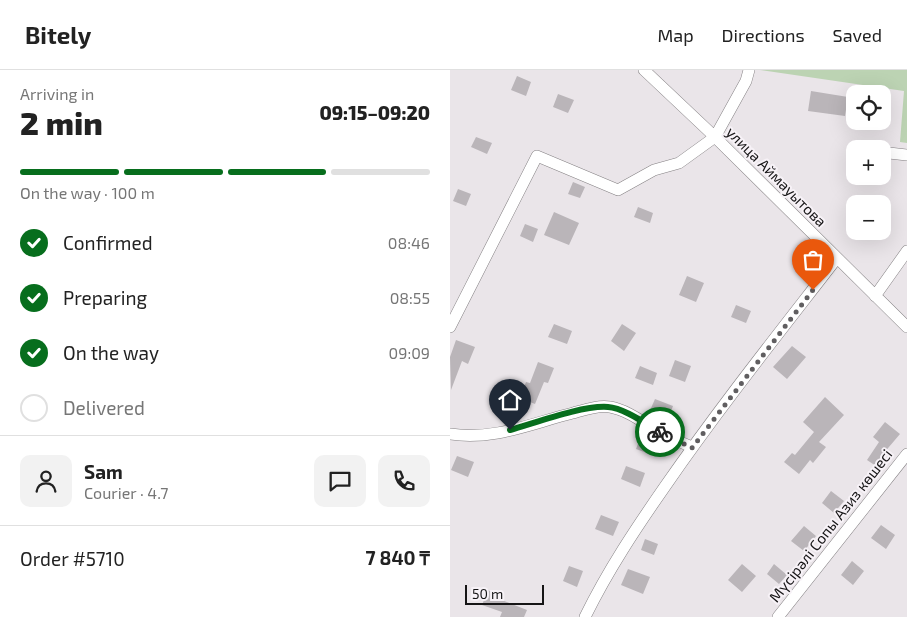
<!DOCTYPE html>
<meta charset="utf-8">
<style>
:root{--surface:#fff;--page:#f2f2f2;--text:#222;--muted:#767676;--line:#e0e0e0;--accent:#076e1d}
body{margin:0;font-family:"Exo 2",sans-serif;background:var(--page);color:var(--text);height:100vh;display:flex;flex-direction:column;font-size:19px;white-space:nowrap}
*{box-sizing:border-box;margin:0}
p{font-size:16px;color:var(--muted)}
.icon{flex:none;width:28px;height:28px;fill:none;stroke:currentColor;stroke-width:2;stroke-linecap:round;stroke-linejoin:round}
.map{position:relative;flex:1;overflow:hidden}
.details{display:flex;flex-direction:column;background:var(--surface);width:450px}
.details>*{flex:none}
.tools{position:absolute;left:396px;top:15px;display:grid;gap:10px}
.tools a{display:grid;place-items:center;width:45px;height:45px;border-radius:10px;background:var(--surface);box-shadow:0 5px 20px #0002;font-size:25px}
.scale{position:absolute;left:15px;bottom:12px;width:79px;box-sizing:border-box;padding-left:5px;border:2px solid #161516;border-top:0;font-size:14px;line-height:18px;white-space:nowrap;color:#161516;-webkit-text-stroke:4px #f7f2f7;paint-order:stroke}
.pin{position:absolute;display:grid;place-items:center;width:42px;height:42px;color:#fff;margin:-51px -21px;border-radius:50% 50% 50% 0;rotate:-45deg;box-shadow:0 0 5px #0007}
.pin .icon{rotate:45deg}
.courier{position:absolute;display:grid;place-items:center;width:50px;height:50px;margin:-25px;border:4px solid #076e1d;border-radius:50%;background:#fff;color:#222;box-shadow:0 1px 6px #0007}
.overview em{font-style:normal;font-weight:800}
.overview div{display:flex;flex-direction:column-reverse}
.overview{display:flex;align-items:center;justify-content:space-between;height:85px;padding:0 20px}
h1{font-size:32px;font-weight:800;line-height:38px}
.bar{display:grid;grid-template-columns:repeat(4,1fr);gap:8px 5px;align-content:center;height:60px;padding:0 20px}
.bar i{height:6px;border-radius:4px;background:var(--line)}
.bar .on{background:var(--accent)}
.bar p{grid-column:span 4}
.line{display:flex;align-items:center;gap:12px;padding:0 20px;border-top:1px solid var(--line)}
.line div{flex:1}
.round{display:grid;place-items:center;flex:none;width:52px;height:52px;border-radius:10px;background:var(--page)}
ol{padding:0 20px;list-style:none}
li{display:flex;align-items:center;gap:15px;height:55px}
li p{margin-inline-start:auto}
li .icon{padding:5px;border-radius:50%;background:var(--accent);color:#fff;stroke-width:4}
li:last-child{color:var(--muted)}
li i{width:28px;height:28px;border:2px solid var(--line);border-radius:50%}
header{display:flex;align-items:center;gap:30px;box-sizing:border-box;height:70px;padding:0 25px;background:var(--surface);border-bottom:1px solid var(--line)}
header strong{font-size:24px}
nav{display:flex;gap:28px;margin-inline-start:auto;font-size:18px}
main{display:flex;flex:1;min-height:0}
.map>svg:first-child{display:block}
</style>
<header>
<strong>Bitely</strong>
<nav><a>Map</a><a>Directions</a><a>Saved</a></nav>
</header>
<main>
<section class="details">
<div class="overview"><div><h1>2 min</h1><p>Arriving in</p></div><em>09:15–09:20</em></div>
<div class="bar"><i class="on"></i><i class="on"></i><i class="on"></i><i></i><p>On the way · 100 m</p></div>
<ol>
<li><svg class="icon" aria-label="check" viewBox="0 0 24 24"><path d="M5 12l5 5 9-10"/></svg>Confirmed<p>08:46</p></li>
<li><svg class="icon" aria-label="check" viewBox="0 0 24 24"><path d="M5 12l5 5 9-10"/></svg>Preparing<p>08:55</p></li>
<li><svg class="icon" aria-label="check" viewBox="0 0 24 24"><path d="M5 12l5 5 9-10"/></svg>On the way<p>09:09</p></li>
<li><i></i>Delivered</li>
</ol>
<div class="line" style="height:90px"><a class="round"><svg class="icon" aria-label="person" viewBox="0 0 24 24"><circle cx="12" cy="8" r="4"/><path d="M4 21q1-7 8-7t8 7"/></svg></a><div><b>Sam</b><p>Courier · 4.7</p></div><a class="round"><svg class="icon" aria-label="chat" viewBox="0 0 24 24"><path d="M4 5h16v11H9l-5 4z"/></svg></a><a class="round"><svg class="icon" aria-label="phone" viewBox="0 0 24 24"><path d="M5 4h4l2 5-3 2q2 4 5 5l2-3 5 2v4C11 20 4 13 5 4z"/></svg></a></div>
<div class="line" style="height:65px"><div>Order #5710</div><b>7 840 ₸</b></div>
</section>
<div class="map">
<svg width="457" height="547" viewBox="0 0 457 547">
<rect width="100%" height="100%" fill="#eae5e9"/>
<path fill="#bcd3b3" d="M310,0h147v73l-7,-1 4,-51z"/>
<path fill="#bab5b9" d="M67,6l14,6 -5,14 -15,-6z
M361,21l37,6 -3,19 -37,-5z
M108,24l16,6 -6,13 -15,-6z
M26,67l16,6 -5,11 -16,-7z
M123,112l12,5 -5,11 -12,-4z
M8,119l13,5 -5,12 -13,-5z
M188,137l15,6 -3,10 -16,-6z
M104,142l25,11 -10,22 -25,-10z
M75,154l13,5 -5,13 -13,-6z
M237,206l17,7 -8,19 -17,-7z
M286,235l15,6 -5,12 -15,-6z
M104,254l18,7 -5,13 -19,-7z
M172,254l14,9 -12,18 -13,-10z
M6,270l19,7 -7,17 -6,-3 -11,29 -1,-33z
M342,276l14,11 -19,22 -14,-12z
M225,290l16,6 -6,16 -16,-6z
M88,292l16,6 -6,15 -4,-1 -9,22 -15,-6 6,-16 4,1z
M190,296l17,7 -4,12 -18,-7z
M375,327l19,18 -25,27 7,5 -13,16 -3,-3 -11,14 -15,-12 8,-9 3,2 19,-23 -11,-10z
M205,329l18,7 -6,16 -19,-7z
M435,352l15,12 -17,20 -7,12 -9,-6 12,-18 -6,-5z
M192,363l19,8 -6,15 -19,-7z
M7,386l17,6 -6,15 -17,-7z
M176,396l19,7 -5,14 -19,-8z
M381,421l13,10 -10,12 -12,-10z
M151,445l18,7 -6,14 -18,-7z
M431,455l14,10 -9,14 -15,-11z
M354,456l12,10 -12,15 -13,-10z
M195,469l13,5 -4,11 -13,-5z
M402,491l12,10 -11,14 -12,-10z
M292,494l14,12 -14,16 -14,-12z
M324,494l13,11 -8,9 -12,-10z
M119,496l14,5 -6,16 -14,-6z
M178,499l22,8 -7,17 -22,-9z
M38,520l10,5 -1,3 30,12 -3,7h-24l2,-5 -20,-7z"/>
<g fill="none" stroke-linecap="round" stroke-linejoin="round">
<g stroke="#848083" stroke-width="12">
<path id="minor" d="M194,0l71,67 192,190
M439,83l18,2
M425,226l32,-45
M0,257l87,-171 81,34 36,-20 25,-7 36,-26 31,-56 3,-11
M0,364c43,7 82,-11 123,-21 11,-3 25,-8 37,-6 18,3 35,17 51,26 10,5 21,10 31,14
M135,547c23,-47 51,-89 81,-132 54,-78 113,-152 171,-227
M328,547l129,-163"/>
</g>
<use href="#minor" stroke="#fff" stroke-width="11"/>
</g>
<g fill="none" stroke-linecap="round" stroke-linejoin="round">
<path stroke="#605e60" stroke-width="5" stroke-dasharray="0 9" d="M210,362l32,16 121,-158"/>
<path stroke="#076e1d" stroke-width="6" d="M60,360c25,-7 73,-25 98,-23 16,1 38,17 52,25"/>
</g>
<g text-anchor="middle" stroke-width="4" stroke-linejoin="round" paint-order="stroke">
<g font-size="15" fill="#161516" stroke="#f7f2f7">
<text transform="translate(326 107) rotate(45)" y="5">улица Аймауытова</text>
<text transform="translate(381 456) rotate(-52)" y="5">Мүсірәлі Сопы Азиз көшесі</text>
</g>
</g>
</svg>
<div class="tools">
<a><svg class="icon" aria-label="locate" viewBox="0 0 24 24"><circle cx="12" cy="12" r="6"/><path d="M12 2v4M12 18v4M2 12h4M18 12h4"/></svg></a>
<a>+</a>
<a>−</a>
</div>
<div class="scale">50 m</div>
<div class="pin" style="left:363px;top:220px;background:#ea580c"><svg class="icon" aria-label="bag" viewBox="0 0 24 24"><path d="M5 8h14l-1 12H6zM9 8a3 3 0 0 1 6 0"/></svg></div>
<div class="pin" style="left:60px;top:360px;background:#1f2937"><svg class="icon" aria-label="home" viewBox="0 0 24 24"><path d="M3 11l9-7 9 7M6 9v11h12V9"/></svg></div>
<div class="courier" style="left:210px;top:362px"><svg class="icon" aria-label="bike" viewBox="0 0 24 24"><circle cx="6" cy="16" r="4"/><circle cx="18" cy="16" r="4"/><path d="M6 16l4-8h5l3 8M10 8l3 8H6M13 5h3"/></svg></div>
</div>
</main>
